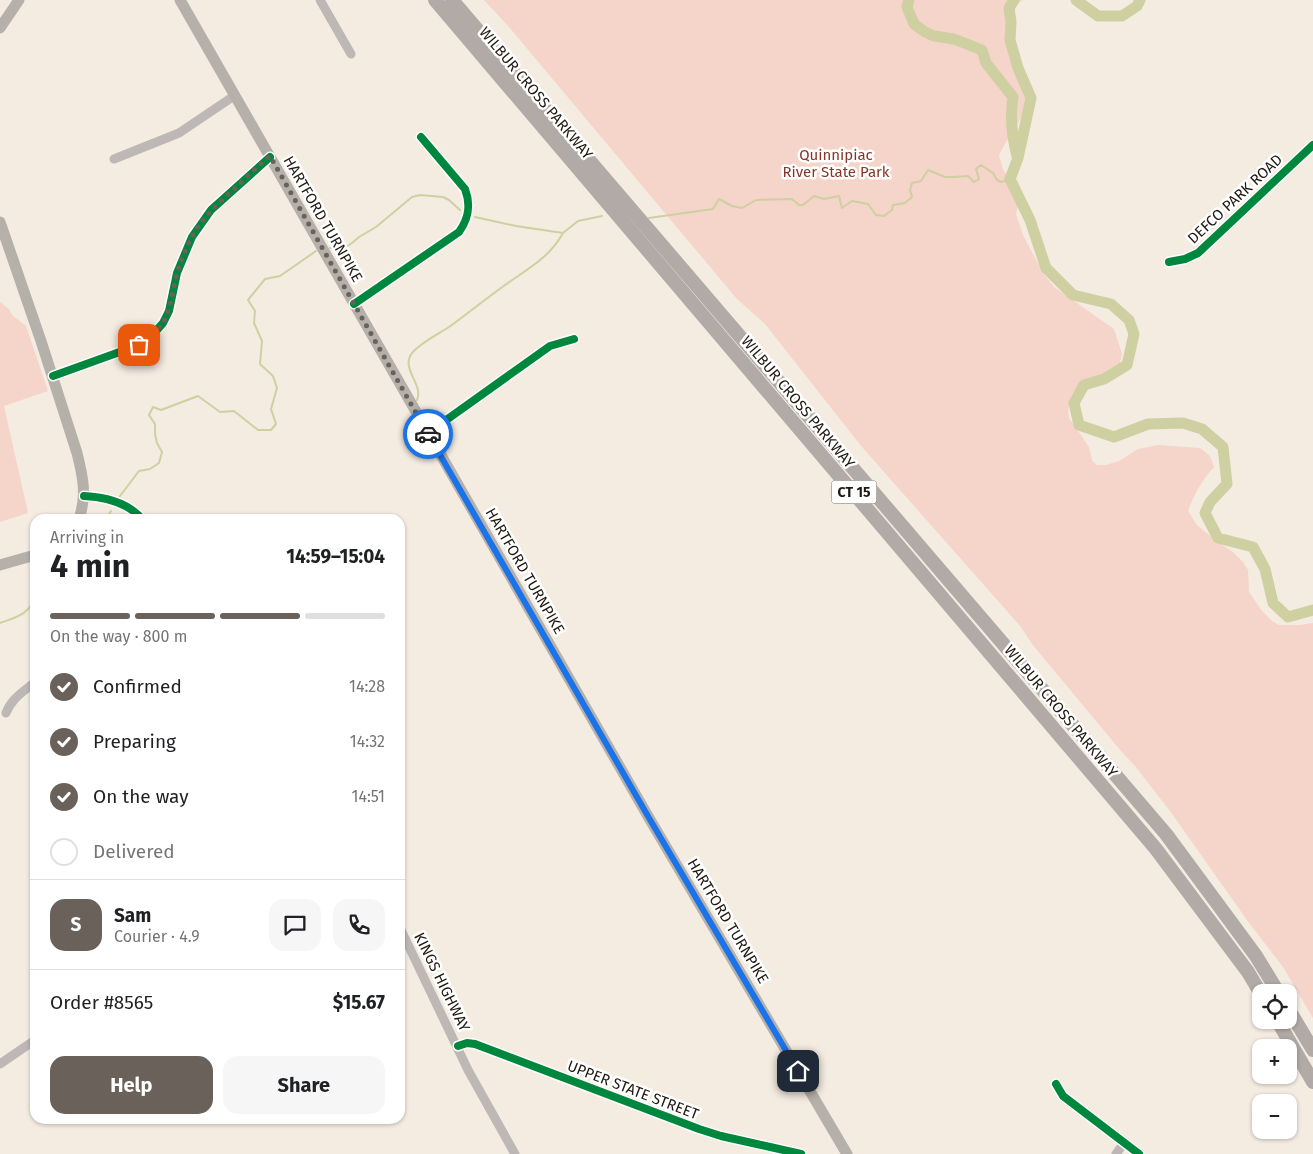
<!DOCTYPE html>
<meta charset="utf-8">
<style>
:root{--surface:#fff;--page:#f6f6f6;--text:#202124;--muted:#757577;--line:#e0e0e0;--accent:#6a625a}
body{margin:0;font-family:"Fira Sans",sans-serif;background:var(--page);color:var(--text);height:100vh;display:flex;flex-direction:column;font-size:19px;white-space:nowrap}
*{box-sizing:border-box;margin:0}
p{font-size:16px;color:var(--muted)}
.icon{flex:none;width:28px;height:28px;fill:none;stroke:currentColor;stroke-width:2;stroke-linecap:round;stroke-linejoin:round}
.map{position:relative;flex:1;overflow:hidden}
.details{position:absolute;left:30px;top:514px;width:375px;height:610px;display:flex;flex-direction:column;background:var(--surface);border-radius:15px;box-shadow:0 1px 4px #0004}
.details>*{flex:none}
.fabs{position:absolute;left:1252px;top:984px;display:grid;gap:10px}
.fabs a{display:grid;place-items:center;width:45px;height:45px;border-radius:10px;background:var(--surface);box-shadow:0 1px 4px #0004;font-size:25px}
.pin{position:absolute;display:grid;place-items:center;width:42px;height:42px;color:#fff;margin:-21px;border-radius:10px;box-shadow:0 2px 8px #0006}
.courier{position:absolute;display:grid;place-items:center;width:50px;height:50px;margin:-25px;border:4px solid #1a73e8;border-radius:50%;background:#fff;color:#222;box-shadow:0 1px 6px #0007}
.headline em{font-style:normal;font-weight:700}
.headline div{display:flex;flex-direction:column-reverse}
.headline{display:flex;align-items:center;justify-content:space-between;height:85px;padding:0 20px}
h1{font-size:32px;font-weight:700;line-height:38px}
.bar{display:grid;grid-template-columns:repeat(4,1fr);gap:8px 5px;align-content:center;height:60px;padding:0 20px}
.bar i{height:6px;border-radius:4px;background:var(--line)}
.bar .on{background:var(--accent)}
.bar p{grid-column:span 4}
.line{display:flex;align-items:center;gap:12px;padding:0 20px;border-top:1px solid var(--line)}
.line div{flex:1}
.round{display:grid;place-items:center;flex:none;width:52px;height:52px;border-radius:15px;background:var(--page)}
ol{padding:0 20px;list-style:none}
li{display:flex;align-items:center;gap:15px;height:55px}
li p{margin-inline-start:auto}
li .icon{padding:5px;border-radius:50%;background:var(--accent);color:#fff;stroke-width:4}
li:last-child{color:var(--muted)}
li i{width:28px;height:28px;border:2px solid var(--line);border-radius:50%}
.button{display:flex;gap:10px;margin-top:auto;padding:10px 20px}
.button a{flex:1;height:58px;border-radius:15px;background:var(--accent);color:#fff;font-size:20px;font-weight:700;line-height:58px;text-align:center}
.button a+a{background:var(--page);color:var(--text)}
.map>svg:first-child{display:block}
</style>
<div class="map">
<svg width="1313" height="1154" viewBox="0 0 1313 1154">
<rect width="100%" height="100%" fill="#f4ebe1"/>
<path fill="#f5d4ca" d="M484,0h539l-5,3 -9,17 -1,33 5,11 13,19 1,5 -4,27 -20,32 -4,8 4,14 17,29 -4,16 7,21 20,38 11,14 60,42 8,25 -2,9 -18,11 -18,9 -12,11 -4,17 1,7 20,29 3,13 5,5h9l13,-4 19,-12 20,-4 42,3 10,8 4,11c-11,12 -21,29 -26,44l9,14 19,16 17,11 10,10 5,8 1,22 13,19 10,10 7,4h21l13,-2v395l-30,-51 -36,-47 -77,-109 -35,-45 -14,-15 -89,-107 -11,-17 -159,-180 -97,-123 -28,-25 -228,-272z
M0,302l9,7 3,6 14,11 22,65 -44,15 24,107 -28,9z"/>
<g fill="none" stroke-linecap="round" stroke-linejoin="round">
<path stroke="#ced0a1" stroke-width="2" d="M475,217l41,9 47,7 15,-12 24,-5
M649,218l64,-9 6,-10 13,7 10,2 14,-8 36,-1 7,6h4l11,-9 10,3 15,-3 3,12 10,-7 16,3 8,11 8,1 8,-6 1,-5 12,-2 7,-6 -2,-7 2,-7 9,-2 7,-11 17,7h9l14,-1 6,6 5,-3 -3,-10 5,-4 12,8 4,7 4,2 9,-3
M330,248h14l8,-5 7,-6 17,-10 36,-30 8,-2 23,2 6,3 11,10
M417,400c7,-15 -17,-32 -5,-47 8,-10 26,-19 37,-26 18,-13 34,-26 52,-39 24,-18 47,-28 62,-55
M120,496l19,-25 11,-2 9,-6 3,-11 -5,-9 -2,-9v-10l-6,-9 4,-8 8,3 37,-14 22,16 14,-1 24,19h13l5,-6 -5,-15 6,-21 -4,-12 -13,-12 2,-23 -8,-18 1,-12 -7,-11 17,-21 15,-3 36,-25
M106,519l5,-8
M0,623c8,-3 21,-6 27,-13 4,-3 3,-6 8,-9"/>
<path stroke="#ced0a1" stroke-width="11" d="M909,0l-2,7 7,17 11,8 9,4 20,3 28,11 4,13 27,34c-3,19 -1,40 4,59
M1014,0l-5,8 2,14 -1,18 8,28 13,30 -13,60 -8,21 20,41 16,48 27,27 38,9 18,16 5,14 -7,31 -23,14 -20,6 -10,18 5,22 35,12 34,-13 35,-1 19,6 21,18 4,37 -17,18 -5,11 13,25 35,9 12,22 8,34 15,14 25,-7
M1076,0l22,16h24l15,-10 3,-6"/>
<path stroke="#bdb8b5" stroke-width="9" d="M320,0l31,54
M114,159l65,-26 55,-37
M1169,262l16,-3 13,-6 115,-108
M354,304l105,-72c10,-14 12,-27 6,-43l-44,-52
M53,376l86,-31 17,-14 7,-8 6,-12 8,-38 15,-36 19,-27 59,-53
M428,433l122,-87 24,-7
M84,496c21,1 44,7 58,23
M6,713c5,-14 17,-21 29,-31
M400,928l68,142 47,84
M458,1046l9,-3 8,1 224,85 22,7 80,18
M0,1064l35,-24
M1056,1084l7,12 76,58
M1116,1154l8,-11"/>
<path stroke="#b6b0ab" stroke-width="11" d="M180,0l469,818 198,336
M0,28l19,-28
M0,222l41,119 36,112c6,24 10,42 2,66
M0,565l35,-10"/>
<path stroke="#b1aaa6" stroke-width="14" d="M435,0l721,849 92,123 13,22
M452,0l714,834 90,122 22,36
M1289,1010l24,40
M1277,1020l36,62"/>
<g stroke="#fff" stroke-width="11">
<path id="cycleway" d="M1169,262l16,-3 13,-6 115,-108
M354,304l105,-72c10,-14 12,-27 6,-43l-44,-52
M53,376l86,-31 17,-14 7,-8 6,-12 8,-38 15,-36 19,-27 59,-53
M428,433l122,-87 24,-7
M84,496c21,1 44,7 58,23
M458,1046l9,-3 8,1 224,85 22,7 80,18
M1056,1084l7,12 76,58"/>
</g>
<use href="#cycleway" stroke="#00873e" stroke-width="8"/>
</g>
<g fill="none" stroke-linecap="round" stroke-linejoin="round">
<path stroke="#6a625a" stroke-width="5" stroke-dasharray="0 9" d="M139,345c33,-22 29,-36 38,-71 3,-12 8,-24 14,-35 10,-21 28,-36 45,-52 11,-10 22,-21 34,-31l158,278"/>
<path stroke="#1a73e8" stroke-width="6" d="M428,434l221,384 149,253"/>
</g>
<g text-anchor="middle" stroke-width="5" stroke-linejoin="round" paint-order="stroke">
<rect fill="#fff" stroke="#625e59" stroke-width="1" x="831.5" y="480.5" width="45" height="23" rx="4"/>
<g font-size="14" font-weight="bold" fill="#1f1912">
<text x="854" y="497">CT 15</text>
</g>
<g font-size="15" fill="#1f1912" stroke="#fff">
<text transform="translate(536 93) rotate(50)" y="5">WILBUR CROSS PARKWAY</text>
<text transform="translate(1235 199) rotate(-43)" y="5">DEFCO PARK ROAD</text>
<text transform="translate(323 219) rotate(60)" y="5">HARTFORD TURNPIKE</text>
<text transform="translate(798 402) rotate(50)" y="5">WILBUR CROSS PARKWAY</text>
<text transform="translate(525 571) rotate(60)" y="5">HARTFORD TURNPIKE</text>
<text transform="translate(1061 711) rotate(50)" y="5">WILBUR CROSS PARKWAY</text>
<text transform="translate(728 921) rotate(59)" y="5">HARTFORD TURNPIKE</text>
<text transform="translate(442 982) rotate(64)" y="5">KINGS HIGHWAY</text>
<text transform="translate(633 1090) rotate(21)" y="5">UPPER STATE STREET</text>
</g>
<g font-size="15" fill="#853529" stroke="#fff">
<text x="836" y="160">Quinnipiac<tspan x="836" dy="17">River State Park</tspan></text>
</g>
</g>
</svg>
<div class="fabs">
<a><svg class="icon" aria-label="locate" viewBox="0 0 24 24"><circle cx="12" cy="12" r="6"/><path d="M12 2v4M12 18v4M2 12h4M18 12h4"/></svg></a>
<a>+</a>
<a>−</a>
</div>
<div class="pin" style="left:139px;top:345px;background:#ea580c"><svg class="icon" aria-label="bag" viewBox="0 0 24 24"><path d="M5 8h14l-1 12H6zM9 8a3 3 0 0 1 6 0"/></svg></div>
<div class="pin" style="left:798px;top:1071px;background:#1f2937"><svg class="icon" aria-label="home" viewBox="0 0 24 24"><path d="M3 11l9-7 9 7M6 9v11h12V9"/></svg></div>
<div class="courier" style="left:428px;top:434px"><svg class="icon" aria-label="car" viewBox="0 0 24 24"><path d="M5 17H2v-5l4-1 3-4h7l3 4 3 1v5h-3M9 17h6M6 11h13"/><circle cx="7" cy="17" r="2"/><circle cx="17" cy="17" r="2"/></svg></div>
<section class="details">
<div class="headline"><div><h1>4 min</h1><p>Arriving in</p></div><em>14:59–15:04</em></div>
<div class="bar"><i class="on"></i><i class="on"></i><i class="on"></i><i></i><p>On the way · 800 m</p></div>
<ol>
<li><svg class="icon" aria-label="check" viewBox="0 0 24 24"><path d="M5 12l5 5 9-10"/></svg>Confirmed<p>14:28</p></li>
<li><svg class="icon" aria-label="check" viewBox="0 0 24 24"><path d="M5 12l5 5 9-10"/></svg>Preparing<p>14:32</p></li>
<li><svg class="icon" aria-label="check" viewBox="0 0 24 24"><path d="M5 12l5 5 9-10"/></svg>On the way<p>14:51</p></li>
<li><i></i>Delivered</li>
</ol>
<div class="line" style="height:90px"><b class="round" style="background:var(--accent);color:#fff">S</b><div><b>Sam</b><p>Courier · 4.9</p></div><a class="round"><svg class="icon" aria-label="chat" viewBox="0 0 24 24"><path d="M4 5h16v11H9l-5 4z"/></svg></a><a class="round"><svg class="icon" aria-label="phone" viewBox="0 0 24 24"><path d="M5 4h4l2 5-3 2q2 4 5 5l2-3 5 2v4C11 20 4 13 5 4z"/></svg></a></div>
<div class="line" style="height:65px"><div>Order #8565</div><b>$15.67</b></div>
<div class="button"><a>Help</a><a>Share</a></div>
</section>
</div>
